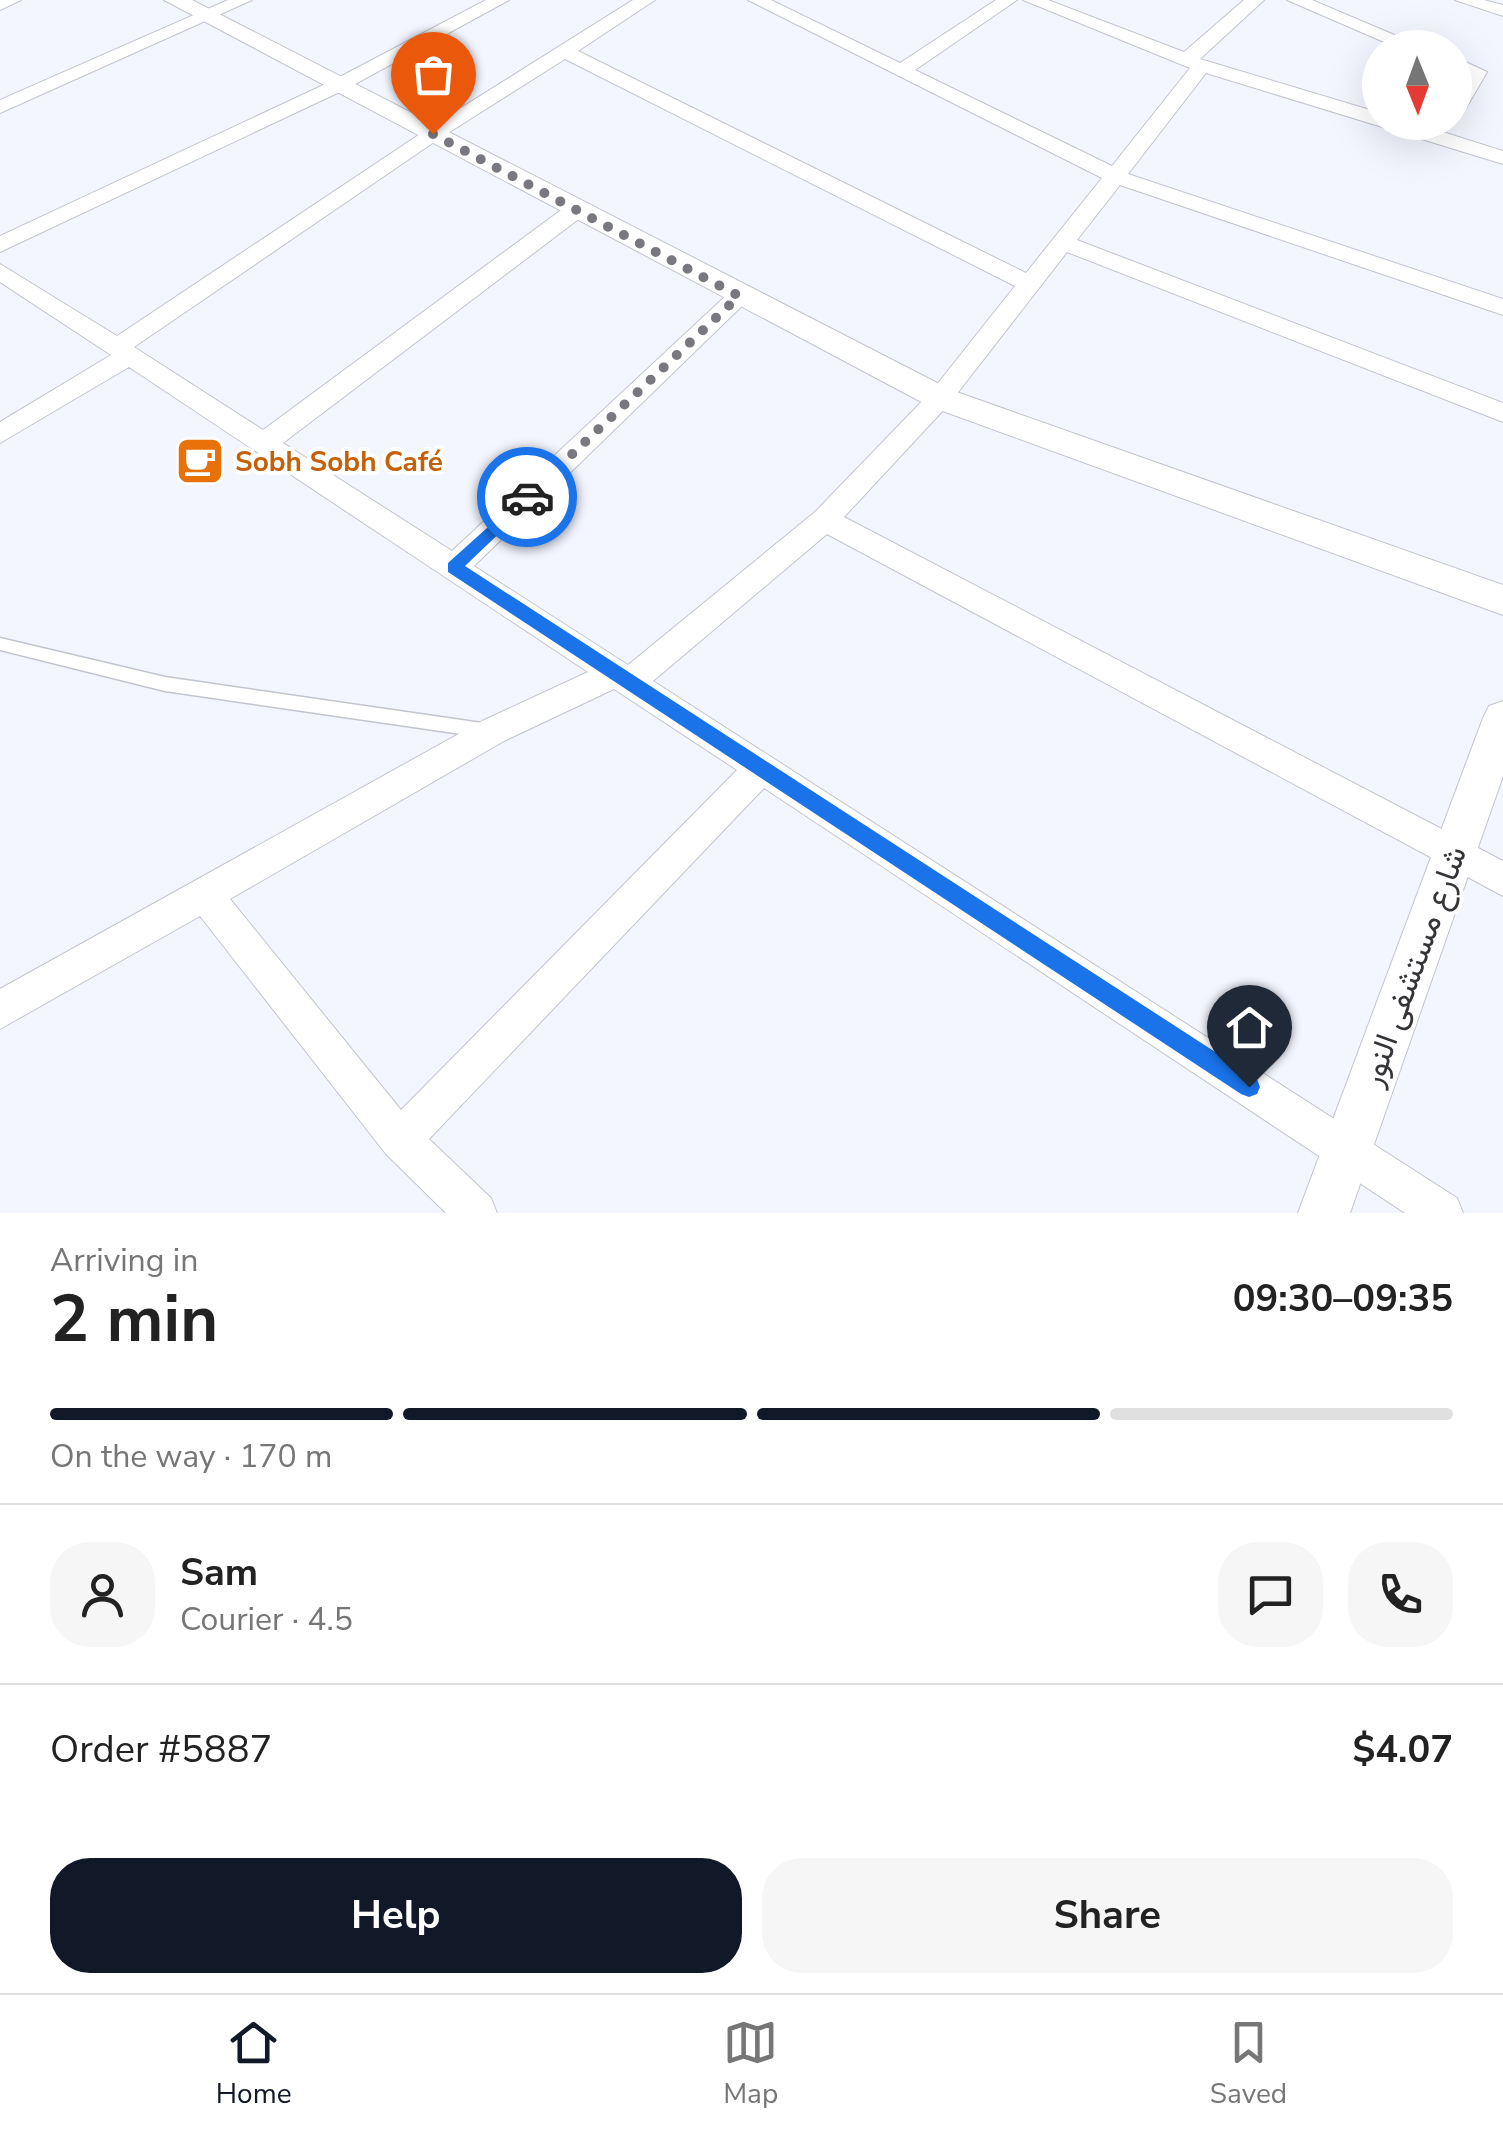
<!DOCTYPE html>
<meta charset="utf-8">
<style>
:root{--surface:#fff;--page:#f6f6f6;--text:#222;--muted:#767676;--line:#e0e0e0;--accent:#111827}
body{margin:0;font-family:"Nunito Sans",Vazirmatn,sans-serif;background:var(--page);color:var(--text);height:100vh;display:flex;flex-direction:column;font-size:38px;white-space:nowrap}
*{box-sizing:border-box;margin:0}
p{font-size:32px;color:var(--muted)}
.icon{flex:none;width:55px;height:55px;fill:none;stroke:currentColor;stroke-width:2;stroke-linecap:round;stroke-linejoin:round}
.map{position:relative;height:1213px;overflow:hidden}
.side{display:flex;flex-direction:column;background:var(--surface);flex:1}
.side>*{flex:none}
.needle{width:65px;rotate:179deg}
.buttons{position:absolute;left:1362px;top:30px;display:grid;gap:20px}
.buttons a{display:grid;place-items:center;width:110px;height:110px;border-radius:50%;background:var(--surface);box-shadow:0 10px 40px #0002;font-size:50px}
.pin{position:absolute;display:grid;place-items:center;width:85px;height:85px;color:#fff;margin:-102px -42px;border-radius:50% 50% 50% 0;rotate:-45deg;box-shadow:0 0 10px #0007}
.pin .icon{rotate:45deg}
.courier{position:absolute;display:grid;place-items:center;width:100px;height:100px;margin:-50px;border:8px solid #1a73e8;border-radius:50%;background:#fff;color:#222;box-shadow:0 2px 12px #0007}
.summary em{font-style:normal;font-weight:700}
.summary div{display:flex;flex-direction:column-reverse}
.summary{display:flex;align-items:center;justify-content:space-between;height:170px;padding:0 50px}
h1{font-size:65px;font-weight:700;line-height:75px}
.bar{display:grid;grid-template-columns:repeat(4,1fr);gap:15px 10px;align-content:center;height:120px;padding:0 50px}
.bar i{height:12px;border-radius:8px;background:var(--line)}
.bar .on{background:var(--accent)}
.bar p{grid-column:span 4}
.line{display:flex;align-items:center;gap:25px;padding:0 50px;border-top:2px solid var(--line)}
.line div{flex:1}
.round{display:grid;place-items:center;flex:none;width:105px;height:105px;border-radius:40px;background:var(--page)}
.cta{display:flex;gap:20px;margin-top:auto;padding:20px 50px}
.cta a{flex:1;height:115px;border-radius:40px;background:var(--accent);color:#fff;font-size:40px;font-weight:700;line-height:115px;text-align:center}
.cta a+a{background:var(--page);color:var(--text)}
.menu{display:flex;justify-content:space-around;align-items:center;height:140px;border-top:2px solid var(--line);background:var(--surface);font-size:28px;color:var(--muted)}
.menu a{display:grid;justify-items:center;gap:5px}
.menu .on{color:var(--accent)}
.map>svg:first-child{display:block}
</style>
<div class="map">
<svg width="1503" height="1213" viewBox="0 0 1503 1213">
<rect width="100%" height="100%" fill="#f3f5ff"/>
<g fill="none" stroke-linecap="round" stroke-linejoin="round">
<g stroke="#c2c4ce" stroke-width="3">
<path id="service" d="M0,638l165,39 324,47 6,2 2,5 -2,5 -6,2 -324,-47 -165,-41z"/>
</g>
<g stroke="#c2c4ce" stroke-width="2">
<path id="minor" d="M0,0h21l-21,10z
M228,0h24l-252,113v-13z
M486,0h23l-163,89 -346,163v-16l332,-155z
M633,0h22l-77,51 448,222 76,-95 -354,-178h23l129,63 96,-63h21l-102,70 197,96 78,-98 -167,-68h25l136,52 60,-52h20l-64,59 180,54v9h31l92,29v13l-297,-91 -78,101 375,125v16l-383,-130 -43,55 426,163v19l-436,-170 -118,152 -105,113 659,344v35l-676,-362 -174,147 804,517 6,15h-58l-641,-425 -335,351 62,59 6,15h-51l-60,-59 -186,-238 -200,113v-40l482,-268 106,-49 -459,-305 -129,76v-21l111,-67 -111,-73v-18l117,72 309,-206zM565,59l450,227 -84,106 -116,120 -187,153 -154,-99 273,-265 4,-5 -4,-5h-16l-279,260 -169,-108 301,-228 3,-5 -3,-5h-16l-305,225 -129,-83 306,-209zM614,689l123,81 -336,340 -171,-211 274,-158z
M1287,0h25l113,48h-27z
M1455,0h29l19,5v11z
M1455,57l32,15 -25,43 -7,2v-24l11,-19 -11,-4z"/>
</g>
<g stroke="#c2c4ce" stroke-width="2">
<path id="tertiary" d="M164,0h28l759,390 552,195v30l-574,-209z
M1503,701v75l-153,437h-52l185,-495 6,-12z"/>
</g>
<use href="#service" fill="#fff" fill-rule="evenodd"/>
<use href="#minor" fill="#fff" fill-rule="evenodd"/>
<use href="#tertiary" fill="#fff" fill-rule="evenodd"/>
</g>
<path fill="#1a73e8" d="M527,492l8,5 -2,4 -68,65 792,513 3,8 -3,7 -8,3 -8,-3 -793,-522v-9z"/>
<g fill="none" stroke-linecap="round" stroke-linejoin="round">
<path stroke="#78787e" stroke-width="10" stroke-dasharray="0 18" d="M433,134l306,162 -212,201"/>
</g>
<defs>
<g id="cafe-square" transform="scale(2.5)"><rect x="-9" y="-9" width="18" height="18" rx="4" fill="#e8710a" stroke="#fff"/><path d="M-5.5-4.5H6V0H3Q3 3.5 0 3.5H-2.5Q-5.5 3.5-5.5 0ZM3-3.2v2h1.7v-2ZM-6 4.5H4V6H-6Z" fill="#fff"/></g>
</defs>
<g fill-rule="evenodd">
<use href="#cafe-square" x="200" y="461"/>
</g>
<g text-anchor="middle" stroke-width="8" stroke-linejoin="round" paint-order="stroke">
<g font-size="28" font-weight="bold" fill="#c56008" stroke="#fff" text-anchor="start">
<text x="235" y="471">Sobh Sobh Café</text>
</g>
<g font-size="32" fill="#353539" stroke="#fff">
<text transform="translate(1413 966) rotate(-70)" y="11">شارع مستشفى النور</text>
</g>
</g>
</svg>
<div class="buttons">
<a><svg class="needle" viewBox="-14 -14 28 28"><path d="M0-13l5 13h-10z" fill="#e53935"/><path d="M0 13l5-13h-10z" fill="#767676"/></svg></a>
</div>
<div class="pin" style="left:433px;top:134px;background:#ea580c"><svg class="icon" aria-label="bag" viewBox="0 0 24 24"><path d="M5 8h14l-1 12H6zM9 8a3 3 0 0 1 6 0"/></svg></div>
<div class="pin" style="left:1249px;top:1087px;background:#1f2937"><svg class="icon" aria-label="home" viewBox="0 0 24 24"><path d="M3 11l9-7 9 7M6 9v11h12V9"/></svg></div>
<div class="courier" style="left:527px;top:497px"><svg class="icon" aria-label="car" viewBox="0 0 24 24"><path d="M5 17H2v-5l4-1 3-4h7l3 4 3 1v5h-3M9 17h6M6 11h13"/><circle cx="7" cy="17" r="2"/><circle cx="17" cy="17" r="2"/></svg></div>
</div>
<section class="side">
<div class="summary"><div><h1>2 min</h1><p>Arriving in</p></div><em>09:30–09:35</em></div>
<div class="bar"><i class="on"></i><i class="on"></i><i class="on"></i><i></i><p>On the way · 170 m</p></div>
<div class="line" style="height:180px"><a class="round"><svg class="icon" aria-label="person" viewBox="0 0 24 24"><circle cx="12" cy="8" r="4"/><path d="M4 21q1-7 8-7t8 7"/></svg></a><div><b>Sam</b><p>Courier · 4.5</p></div><a class="round"><svg class="icon" aria-label="chat" viewBox="0 0 24 24"><path d="M4 5h16v11H9l-5 4z"/></svg></a><a class="round"><svg class="icon" aria-label="phone" viewBox="0 0 24 24"><path d="M5 4h4l2 5-3 2q2 4 5 5l2-3 5 2v4C11 20 4 13 5 4z"/></svg></a></div>
<div class="line" style="height:130px"><div>Order #5887</div><b>$4.07</b></div>
<div class="cta"><a>Help</a><a>Share</a></div>
</section>
<nav class="menu">
<a class="on"><svg class="icon" aria-label="home" viewBox="0 0 24 24"><path d="M3 11l9-7 9 7M6 9v11h12V9"/></svg>Home</a>
<a><svg class="icon" aria-label="map" viewBox="0 0 24 24"><path d="M3 6l6-2 6 2 6-2v14l-6 2-6-2-6 2zM9 4v14M15 6v14"/></svg>Map</a>
<a><svg class="icon" aria-label="saved" viewBox="0 0 24 24"><path d="M7 4h10v16l-5-4-5 4z"/></svg>Saved</a>
</nav>
